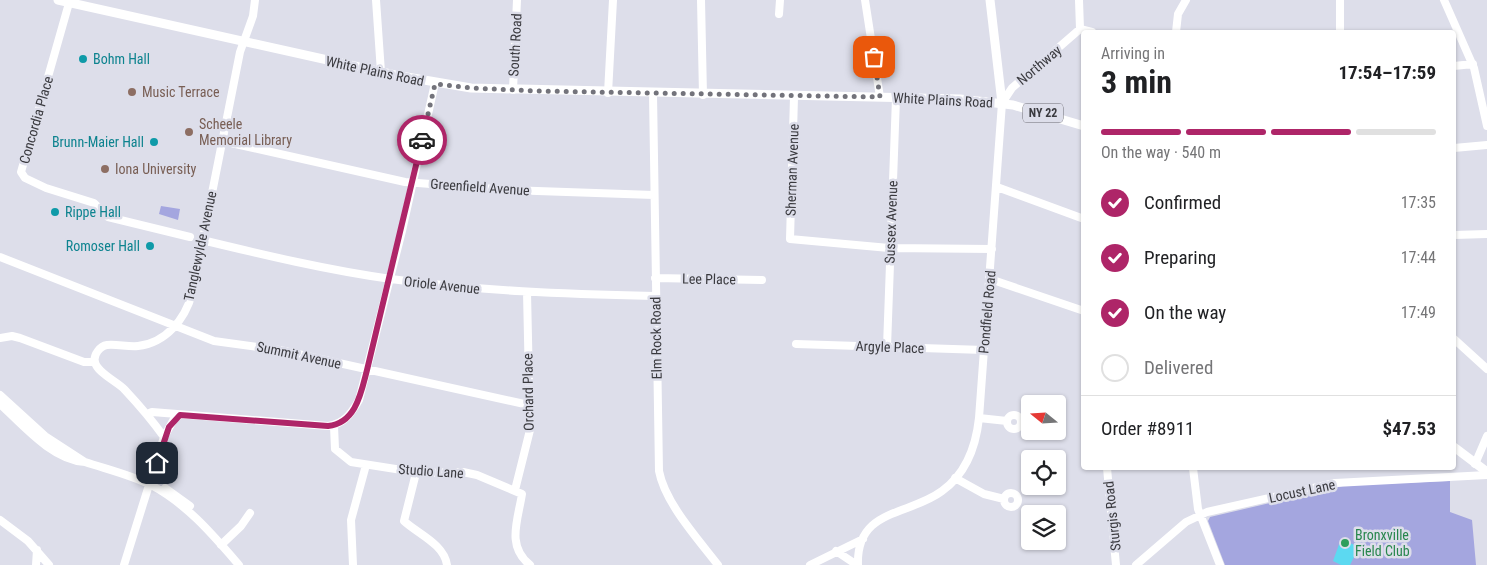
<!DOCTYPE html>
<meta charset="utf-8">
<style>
:root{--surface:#fff;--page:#f2f2f2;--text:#202124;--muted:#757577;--line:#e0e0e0;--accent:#ae2568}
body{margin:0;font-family:"Roboto Condensed",sans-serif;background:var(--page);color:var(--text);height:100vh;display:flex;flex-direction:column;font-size:19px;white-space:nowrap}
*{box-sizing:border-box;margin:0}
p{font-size:16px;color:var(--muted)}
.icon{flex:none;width:28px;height:28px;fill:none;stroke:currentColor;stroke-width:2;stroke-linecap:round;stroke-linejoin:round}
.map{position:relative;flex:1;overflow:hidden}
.details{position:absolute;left:1081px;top:30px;width:375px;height:440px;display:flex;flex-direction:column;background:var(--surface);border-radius:5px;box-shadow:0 1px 4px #0004}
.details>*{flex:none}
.needle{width:32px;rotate:288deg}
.controls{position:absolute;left:1021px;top:395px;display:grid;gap:10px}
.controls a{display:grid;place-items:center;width:45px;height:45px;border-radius:5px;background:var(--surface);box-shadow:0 1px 4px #0004;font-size:25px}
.pin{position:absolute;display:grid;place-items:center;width:42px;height:42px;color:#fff;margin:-21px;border-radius:10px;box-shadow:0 2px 8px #0006}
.courier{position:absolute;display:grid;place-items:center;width:50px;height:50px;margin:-25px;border:4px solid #ae2568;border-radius:50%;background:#fff;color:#222;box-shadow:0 1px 6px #0007}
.headline em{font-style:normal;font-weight:700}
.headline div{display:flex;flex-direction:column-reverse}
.headline{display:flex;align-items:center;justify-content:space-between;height:85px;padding:0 20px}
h1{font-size:32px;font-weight:700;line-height:38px}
.bar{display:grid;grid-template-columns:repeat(4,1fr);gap:8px 5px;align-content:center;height:60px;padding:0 20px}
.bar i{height:6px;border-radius:4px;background:var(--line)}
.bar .current{background:var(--accent)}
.bar p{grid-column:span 4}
.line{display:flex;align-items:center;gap:12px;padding:0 20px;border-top:1px solid var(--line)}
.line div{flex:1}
ol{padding:0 20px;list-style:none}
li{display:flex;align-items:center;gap:15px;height:55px}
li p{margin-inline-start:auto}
li .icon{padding:5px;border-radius:50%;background:var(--accent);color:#fff;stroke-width:4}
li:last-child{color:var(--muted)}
li i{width:28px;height:28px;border:2px solid var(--line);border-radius:50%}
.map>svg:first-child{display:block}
</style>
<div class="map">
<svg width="1487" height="565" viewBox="0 0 1487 565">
<rect width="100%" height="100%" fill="#dddeea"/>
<path fill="#a4a6df" d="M161,206l19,3 -2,11 -19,-6z
M1450,481v31l22,8 4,45h-251l-17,-44 2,-4 137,-32z"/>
<path fill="#5cd9f1" d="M1341,539l18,8 -9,18h-9l-8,-4z"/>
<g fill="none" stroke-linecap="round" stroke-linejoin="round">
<path stroke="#fff" stroke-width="8" d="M376,0l5,72
M701,0l2,95
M865,0l15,97
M1444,0l30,68 13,58
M69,3l-48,169 4,6 21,10 48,15 14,14 82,20
M779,14l1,-14
M1080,29l12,3
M1176,32l2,-18 8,-14
M1340,32v-32
M1454,66l19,-2
M513,90l4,-90
M608,93l5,-93
M653,94l6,377c6,32 39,68 59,94
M794,97l-4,142 99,9 103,1
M222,141l183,41 103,8 146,5
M1454,148l33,-3
M997,187l87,32
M1454,235l33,-1
M202,240c62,15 125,30 189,39 87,12 176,15 264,17
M0,257l214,84 66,9 249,55
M655,278l107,2
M990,279l94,32
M0,338l12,-2 8,2 64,24h11
M1454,339l33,30
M796,344l188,6
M887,347l9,-249
M0,395l45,41 40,26
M0,404c23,21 52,56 85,58 21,7 46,13 66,23 36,19 62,50 88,80
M147,414l5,-2 176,14c16,-2 23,-12 31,-26l43,-169 33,-148
M1007 422a7 7 0 1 1 14 0a7 7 0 1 1-14 0Z
M979,418l28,3
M334,426l1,23 16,13 70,11 42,-1 14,3 45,19c-4,26 -16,52 8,71
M164,437l10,-18 6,-4
M1475,464l12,-28
M1107,468l9,97
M1193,468l5,41 22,56
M416,473l-12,48c14,13 40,23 43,44
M955,478l29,16 20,5
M165,488l25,18
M515,490l15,-60 -3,-138
M1004 500a7 7 0 1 1 14 0a7 7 0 1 1-14 0Z
M0,520l28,21 21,24
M221,545l20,-19 9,-13
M836,551l21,14
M36,565l1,-15
M124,565l40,-128c-12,-17 -25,-32 -39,-47 -7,-8 -28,-17 -30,-28 -2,-7 5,-16 12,-17 10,-1 21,2 31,1 28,-3 47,-27 54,-52l48,-242 13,-36 2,-16
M353,565l-2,-45 15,-55
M810,565l53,-26
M858,565c-2,-57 51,-49 84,-74 25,-18 34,-45 37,-73l23,-315 10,-15 68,-59 -1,-29
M1136,565l50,-43 21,-10 128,-29 152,-8"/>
<path stroke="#fff" stroke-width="9" d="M58,0l337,75 76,13 489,11 53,6 71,21
M990,0l12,103
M1454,447l33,25"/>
</g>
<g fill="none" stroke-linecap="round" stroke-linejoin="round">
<path stroke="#73737b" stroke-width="5" stroke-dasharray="0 9" d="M422,140l13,-56 36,4 66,3 343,6 -6,-40"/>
<path stroke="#ae2568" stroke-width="6" d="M157,463l12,-36 11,-12 148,11c28,-3 33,-33 39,-56l55,-230"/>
</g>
<g fill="#0f9aa8" stroke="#dddeea" stroke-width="2">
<circle cx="83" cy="59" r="5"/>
<circle cx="154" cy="142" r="5"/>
<circle cx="55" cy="212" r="5"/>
<circle cx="150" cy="246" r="5"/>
</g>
<g fill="#8d6e63" stroke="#dddeea" stroke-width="2">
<circle cx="132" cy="92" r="5"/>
<circle cx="189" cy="132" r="5"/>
<circle cx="105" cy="169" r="5"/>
</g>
<circle fill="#2e9e5b" stroke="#dddeea" stroke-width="2" cx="1345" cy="543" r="5"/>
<g text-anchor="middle" stroke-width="5" stroke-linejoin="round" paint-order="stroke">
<rect fill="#dddeea" stroke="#6b6b72" stroke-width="1" x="1023" y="103.5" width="40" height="19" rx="4"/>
<g font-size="12" font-weight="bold" fill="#3a3a3f">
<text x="1043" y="117">NY 22</text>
</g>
<g font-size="14" fill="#3a3a3f" stroke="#dddeea">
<text transform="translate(515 45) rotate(-87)" y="5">South Road</text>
<text transform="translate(1039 65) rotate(-40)" y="5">Northway</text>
<text transform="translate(375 71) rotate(12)" y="5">White Plains Road</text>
<text transform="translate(943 100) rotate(3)" y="5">White Plains Road</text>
<text transform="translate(36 120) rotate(-74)" y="5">Concordia Place</text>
<text transform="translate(792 170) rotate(-88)" y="5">Sherman Avenue</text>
<text transform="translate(480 187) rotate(4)" y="5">Greenfield Avenue</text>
<text transform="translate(891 222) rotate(-88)" y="5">Sussex Avenue</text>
<text transform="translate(200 246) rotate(-78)" y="5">Tanglewylde Avenue</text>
<text transform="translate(709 279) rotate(1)" y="5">Lee Place</text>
<text transform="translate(442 285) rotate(6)" y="5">Oriole Avenue</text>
<text transform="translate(987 312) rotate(-85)" y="5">Pondfield Road</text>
<text transform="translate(656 338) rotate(-91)" y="5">Elm Rock Road</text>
<text transform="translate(890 347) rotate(2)" y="5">Argyle Place</text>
<text transform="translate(299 355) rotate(12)" y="5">Summit Avenue</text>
<text transform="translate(528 392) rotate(-91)" y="5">Orchard Place</text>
<text transform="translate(431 471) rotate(4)" y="5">Studio Lane</text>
<text transform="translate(1302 491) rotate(-12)" y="5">Locust Lane</text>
<text transform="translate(1112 516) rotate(-96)" y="5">Sturgis Road</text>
</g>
<g font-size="14" fill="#0d838f" stroke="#dddeea" text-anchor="start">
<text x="93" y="64">Bohm Hall</text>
<text x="144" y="147" text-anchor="end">Brunn-Maier Hall</text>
<text x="65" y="217">Rippe Hall</text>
<text x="140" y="251" text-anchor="end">Romoser Hall</text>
</g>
<g font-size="14" fill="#785e54" stroke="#dddeea" text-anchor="start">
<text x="142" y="97">Music Terrace</text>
<text x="199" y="129">Scheele<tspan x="199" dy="16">Memorial Library</tspan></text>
<text x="115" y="174">Iona University</text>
</g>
<g font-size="14" fill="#27864d" stroke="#dddeea" text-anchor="start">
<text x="1355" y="540">Bronxville<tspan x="1355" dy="16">Field Club</tspan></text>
</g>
</g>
</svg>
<div class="controls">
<a><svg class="needle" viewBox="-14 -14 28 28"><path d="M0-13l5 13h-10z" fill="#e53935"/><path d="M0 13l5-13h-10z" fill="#757577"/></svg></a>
<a><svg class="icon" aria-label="locate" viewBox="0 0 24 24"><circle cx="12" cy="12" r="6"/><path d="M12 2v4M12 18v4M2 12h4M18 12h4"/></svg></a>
<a><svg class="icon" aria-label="layers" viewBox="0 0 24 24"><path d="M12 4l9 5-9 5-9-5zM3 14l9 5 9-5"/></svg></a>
</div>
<div class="pin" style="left:874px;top:57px;background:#ea580c"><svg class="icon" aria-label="bag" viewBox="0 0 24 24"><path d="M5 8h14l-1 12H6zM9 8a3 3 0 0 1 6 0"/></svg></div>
<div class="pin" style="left:157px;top:463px;background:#1f2937"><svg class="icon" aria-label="home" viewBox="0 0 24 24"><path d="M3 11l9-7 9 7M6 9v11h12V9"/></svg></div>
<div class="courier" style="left:422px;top:140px"><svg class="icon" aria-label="car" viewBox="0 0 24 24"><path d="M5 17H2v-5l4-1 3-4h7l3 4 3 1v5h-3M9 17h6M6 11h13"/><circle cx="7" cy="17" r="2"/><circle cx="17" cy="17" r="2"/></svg></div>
<section class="details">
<div class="headline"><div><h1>3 min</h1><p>Arriving in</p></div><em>17:54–17:59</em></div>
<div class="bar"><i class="current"></i><i class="current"></i><i class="current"></i><i></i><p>On the way · 540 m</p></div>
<ol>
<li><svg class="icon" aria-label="check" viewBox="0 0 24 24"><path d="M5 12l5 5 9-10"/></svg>Confirmed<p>17:35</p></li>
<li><svg class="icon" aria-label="check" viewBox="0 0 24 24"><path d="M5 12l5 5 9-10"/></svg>Preparing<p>17:44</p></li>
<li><svg class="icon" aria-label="check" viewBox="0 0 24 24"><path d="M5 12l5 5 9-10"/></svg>On the way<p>17:49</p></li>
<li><i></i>Delivered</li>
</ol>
<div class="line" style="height:65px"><div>Order #8911</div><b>$47.53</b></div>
</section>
</div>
